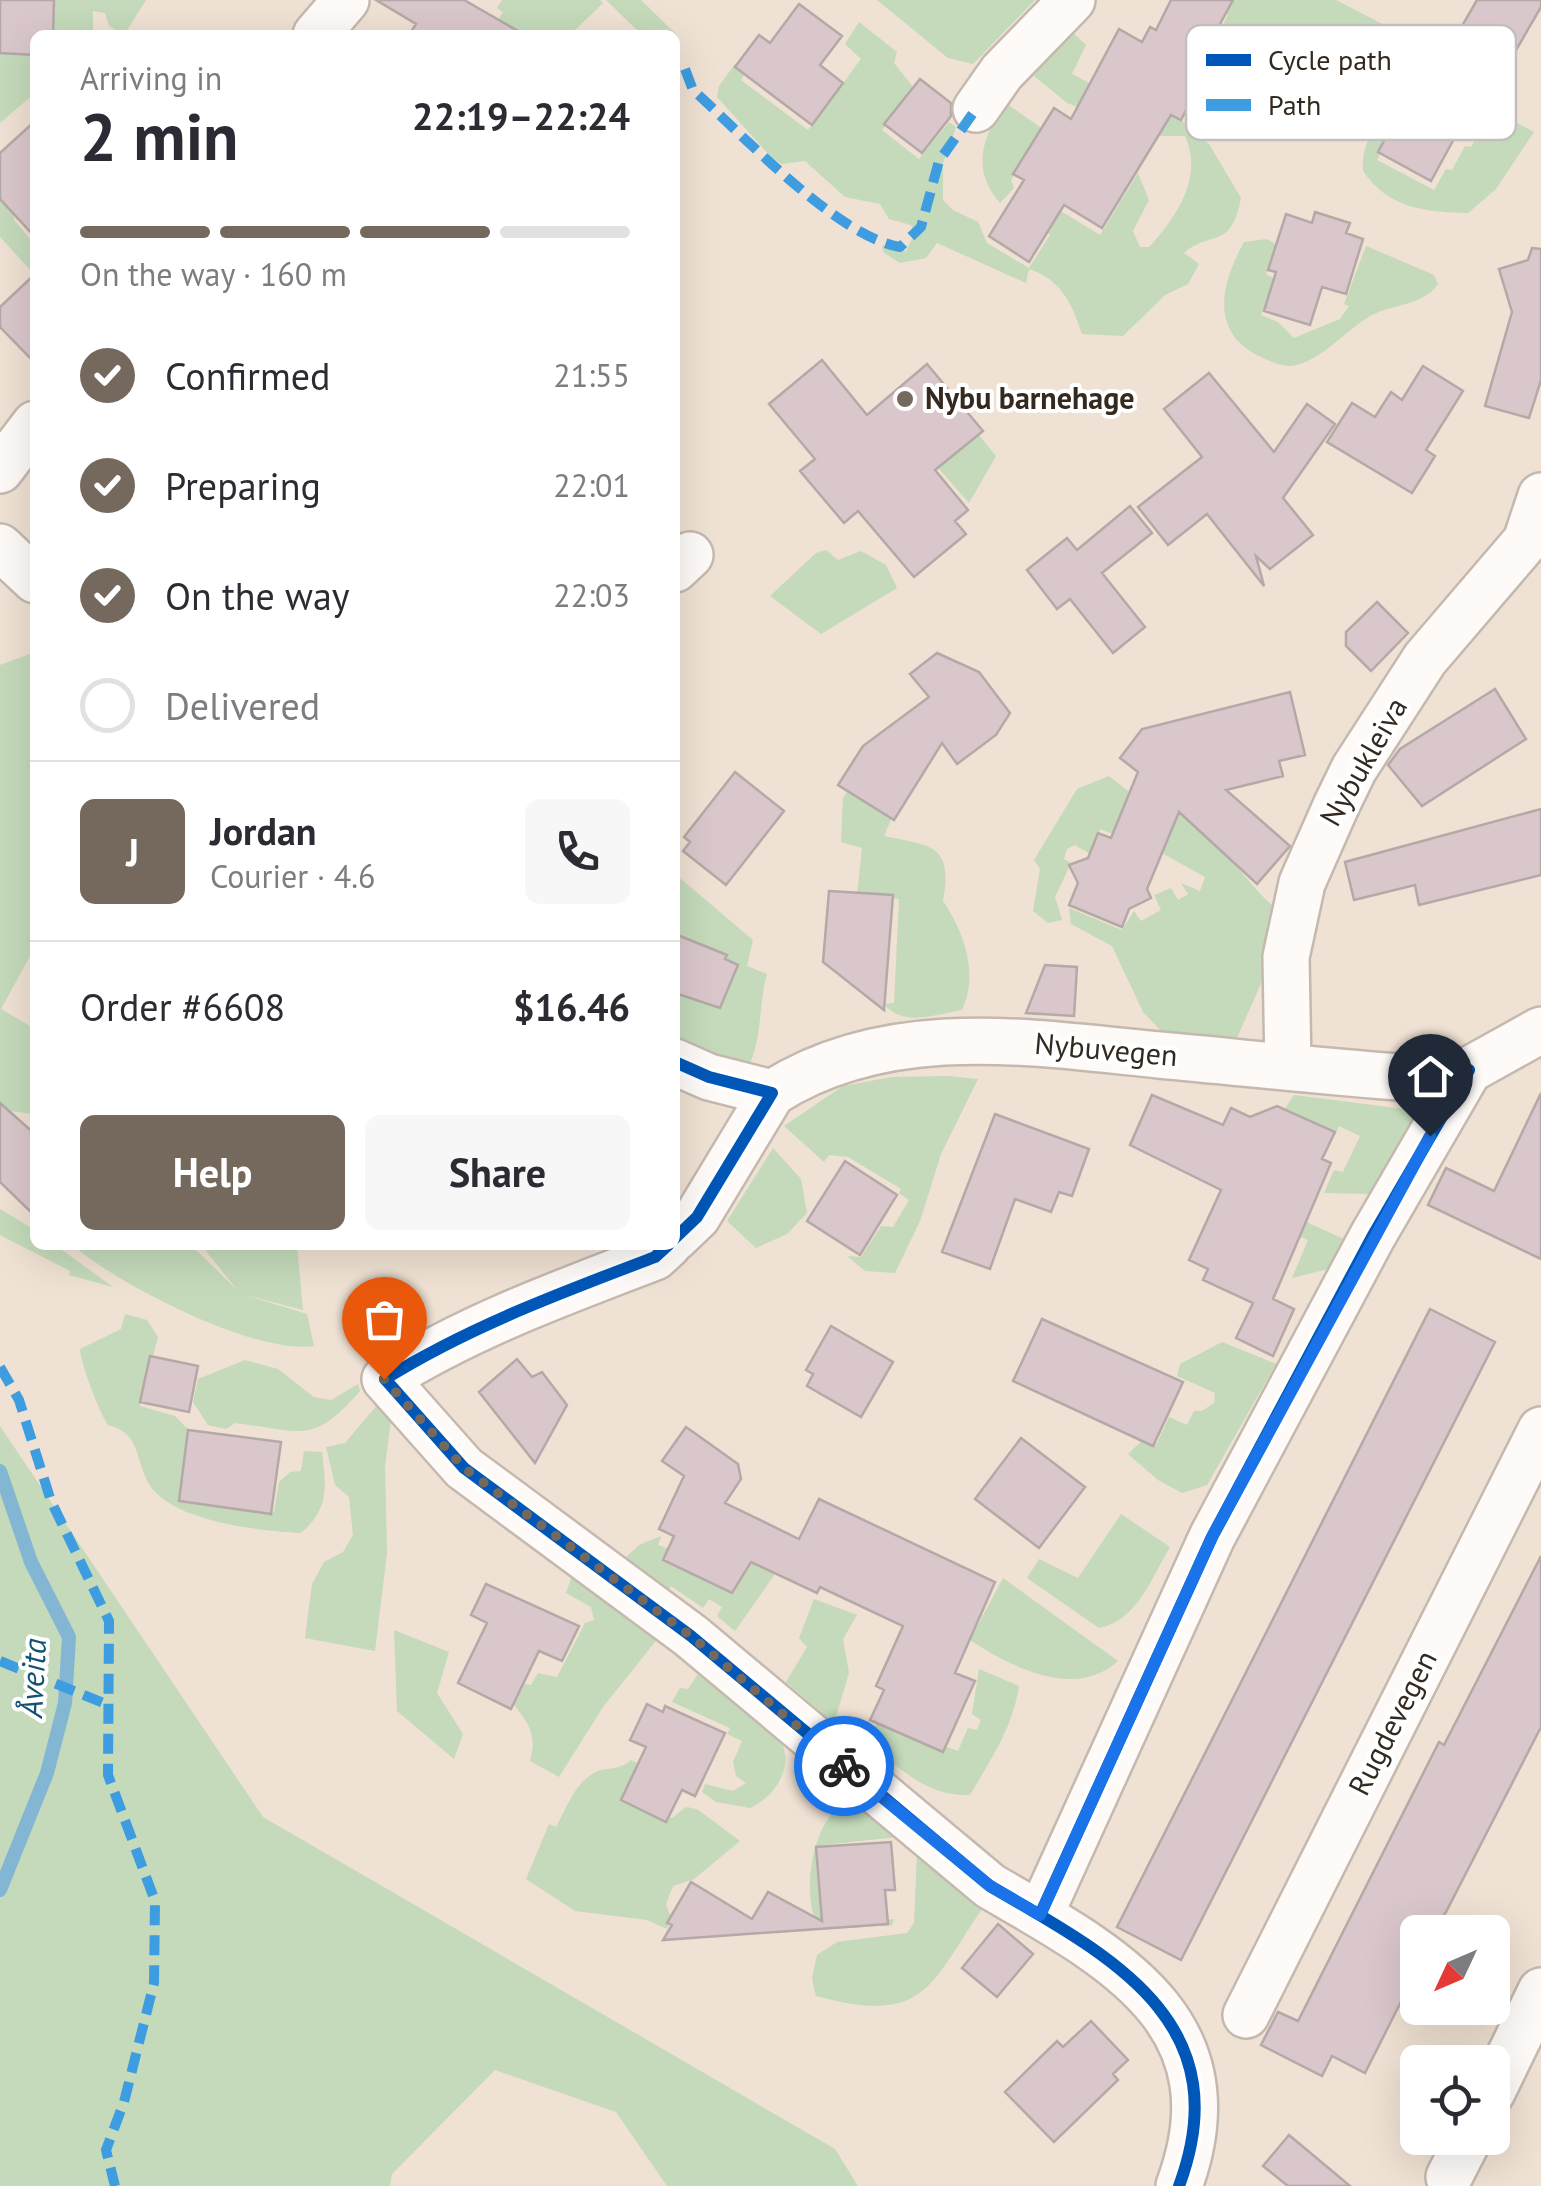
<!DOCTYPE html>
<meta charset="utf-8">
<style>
:root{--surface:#fff;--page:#f7f7f7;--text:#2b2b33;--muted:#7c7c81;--line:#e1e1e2;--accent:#75695e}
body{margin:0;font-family:"PT Sans",sans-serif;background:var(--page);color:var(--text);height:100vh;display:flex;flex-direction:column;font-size:38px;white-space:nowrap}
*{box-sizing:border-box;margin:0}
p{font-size:32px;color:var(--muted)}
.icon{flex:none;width:55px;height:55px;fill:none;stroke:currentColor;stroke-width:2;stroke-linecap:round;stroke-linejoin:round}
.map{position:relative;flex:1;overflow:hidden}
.drawer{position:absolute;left:30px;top:30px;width:650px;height:1220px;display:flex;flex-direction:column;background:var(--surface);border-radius:15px;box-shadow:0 10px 40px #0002}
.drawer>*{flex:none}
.needle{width:65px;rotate:226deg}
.controls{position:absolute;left:1400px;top:1915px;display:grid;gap:20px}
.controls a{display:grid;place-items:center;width:110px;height:110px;border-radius:15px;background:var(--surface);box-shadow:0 10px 40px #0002;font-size:50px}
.pin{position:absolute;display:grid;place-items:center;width:85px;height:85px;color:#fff;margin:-102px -42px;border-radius:50% 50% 50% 0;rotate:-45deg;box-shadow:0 0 10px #0007}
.pin .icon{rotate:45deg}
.courier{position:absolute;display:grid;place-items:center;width:100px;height:100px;margin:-50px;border:8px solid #1a73e8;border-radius:50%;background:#fff;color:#222;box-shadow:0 2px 12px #0007}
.summary em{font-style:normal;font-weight:700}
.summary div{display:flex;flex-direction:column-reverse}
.summary{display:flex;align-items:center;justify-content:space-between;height:170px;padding:0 50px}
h1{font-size:65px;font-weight:700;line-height:75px}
.bar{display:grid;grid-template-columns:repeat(4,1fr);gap:15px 10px;align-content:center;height:120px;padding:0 50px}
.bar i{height:12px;border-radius:8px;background:var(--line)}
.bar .current{background:var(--accent)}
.bar p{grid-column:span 4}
.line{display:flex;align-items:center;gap:25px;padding:0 50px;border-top:2px solid var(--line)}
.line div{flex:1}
.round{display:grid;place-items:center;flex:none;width:105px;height:105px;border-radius:15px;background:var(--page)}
ol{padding:0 50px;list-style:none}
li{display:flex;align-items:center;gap:30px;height:110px}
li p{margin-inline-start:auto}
li .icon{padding:10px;border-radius:50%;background:var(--accent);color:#fff;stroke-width:4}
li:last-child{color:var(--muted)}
li i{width:55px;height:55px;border:5px solid var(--line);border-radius:50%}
.primary-button{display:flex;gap:20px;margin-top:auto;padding:20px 50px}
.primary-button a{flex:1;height:115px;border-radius:15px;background:var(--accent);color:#fff;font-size:40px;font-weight:700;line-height:115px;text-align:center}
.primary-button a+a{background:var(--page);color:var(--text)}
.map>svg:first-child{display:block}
</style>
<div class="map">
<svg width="1541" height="2186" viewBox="0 0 1541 2186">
<rect width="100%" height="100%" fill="#efe1d3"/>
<path fill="#c4daba" d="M0,0h146l-22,35 -15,-9 -4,-13 -12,-2v24h-58v58l-35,30z
M502,0h98l3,3 -33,32h-81l14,-23 -6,-4z
M606,0h35l36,35h-35z
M877,0h158l-62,64 -25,-6z
M1216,0h120l60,31 -12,20 -40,-20h-26l-13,15 -9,53c-28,16 -47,17 -74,0l3,-7 -9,-6 3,-10 -18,-11 27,-50z
M859,22l38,30 -3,11 20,25 -32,42 37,29 30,-37 7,5 -13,36v37l10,10 25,12 9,21 42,25 21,-33 -12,-9 13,-21 49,30 38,-62 11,27 -16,31 7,16h9c27,-29 55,-70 36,-111h-28l-90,-33 -33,-27 32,-50 20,19 -14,29 27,14 -4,-13 86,45 28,24 32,54c-10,53 -29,31 -57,55l15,11 -11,20 -23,11 -42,41 -41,-2c-10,-30 -20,-54 -53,-65l-3,14 -89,-40 -11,15 -26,5 -17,-11 -1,-7 24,6 9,-18 -4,-8 -22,-6 -9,-15 -35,-7 -40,-36 -23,3 -11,-7 -54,-60 2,-11 16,-22 10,10 -4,6 67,50 53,-71 -16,-15z
M1426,71l70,25 -6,12 44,24 -38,57 -28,24c-42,-1 -79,-4 -105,-42 -1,-24 6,-39 26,-54l8,4 -20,39 57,30 12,-21 6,1 13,-24 6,1 13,-25 -11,-7 4,-7 -53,-30z
M1003,106h7l33,23 -32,51 3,8 -14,15c-29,-34 -18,-63 3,-97z
M0,192l14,16v12l21,25v30l-35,-38z
M1267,239l10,6 -11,29 9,5 -14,36 17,7 16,16 46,-19 9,-13 -5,-2 22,-58 68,29 4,9c-15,22 -46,20 -68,32 -23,14 -45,40 -70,48 -14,5 -25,-1 -37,-6 -54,-24 -43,-72 -19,-116z
M973,428l23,28 -27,47 -35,-40z
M826,550l12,10 23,-9 25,14 11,23 -76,46 -51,-38 46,-43z
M35,652v295l-34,62 34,20v85l-35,-4v-445z
M1109,776l23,18 -16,41 -16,-6 -10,25 -15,-9 -8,4 -3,10 7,4 -16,34 7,23 -14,3 -15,-12 7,-42 -6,-9 43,-71z
M848,790l44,27 -8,19c49,10 69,9 59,65 21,31 36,73 19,109 -25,4 -59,18 -78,-6l10,-1 5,-104 -42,-4 5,-47 -21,-6 2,-44z
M1178,812c34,14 65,68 94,93l15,-1 -14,52 -36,82 -73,-4 -21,-22 -31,-66 -41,-22 -2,-16 53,22 12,-19 7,10 20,-11 -7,-15 17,-7 7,12 10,-6 -7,-11 19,8 5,-14 -43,-24z
M675,874l78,66 -6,26 20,8c-9,32 -4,60 -18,92l-74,-21z
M947,1076l31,3 -37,75 -21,67 -25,52 -30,-2 -18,-15 14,1 20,-31 12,1 16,-27 -10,-7 2,-4 -53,-32 -19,-2 -5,7 -40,-36 59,-40 49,-9z
M1294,1095l126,16 -48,83 -48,-1 10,-23 9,2 17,-36 -21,-10 -3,6 -52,-22z
M773,1148l28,31 6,34 -20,21 -31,14 -29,-27z
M1251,1197l95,43 -14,28 -40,10 16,-38 -19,-8z
M0,1209l35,21v15h20l58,42 -44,-12 1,-4 -70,-36z
M72,1245h119l47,46 -37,-46h96l6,65 -58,-15 62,19 7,32c-60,9 -196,-62 -242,-101z
M125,1314l22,6 11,17 -18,69 35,10 18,19 -14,64 95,13 5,-30 11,-10 11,-1 3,-20 18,1c4,35 8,56 -21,81 -40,-2 -129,-11 -152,-49 -14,-24 -8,-51 -41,-59 -8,-11 -28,-63 -28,-76l41,-20z
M1222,1342l54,22 -69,121 -25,8 -24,-13 -30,-26 17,-16 12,5 12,-26 18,8 7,-14h8l12,-8 1,-10 -38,-17 3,-12z
M245,1360l33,9 36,28 17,3 27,-16 2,7c-48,55 -58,40 -125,32l-9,6 -18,-4 -15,-23 5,-23z
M378,1404l13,16 -6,46 2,87 -12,98 -70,-13 7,-54 12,-22 19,-10 10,-17 -4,-38 -14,-12 -9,-38 19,-4z
M0,1426l263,391 572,332 23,37h-191l-51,-74 -121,-42 -103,104 -2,12h-390z
M1121,1514l49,33c-18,30 -33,74 -71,81l-72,-50 12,-19 39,19z
M780,1529l11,7 -5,31 -11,7 -40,57 -18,-15 5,-9 -13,-8 -6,9 -32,-22 -4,7 -42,-35 14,-13 22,-9 -3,9 12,4 85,-2 13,7z
M574,1570l85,67 -56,70 -44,70 -29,-16c7,-25 0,-36 -16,-56l11,-21 6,1 7,-12 19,4 28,-54 9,-3 -3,-13 -25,-14z
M1003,1578l115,83c-43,39 -107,6 -148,-21z
M814,1599l43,16 -14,24 6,34 -15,50 -48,-41 21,-35 -8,-9z
M394,1630l55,22 -12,41 26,41 -9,25 -57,-48z
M979,1669l40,17c-6,41 -28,73 -49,109 -41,2 -72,-26 -100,-54l5,-16 14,-2 34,14 -2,7 13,-2 24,9 10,-23 9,2 4,-10 -9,-6z
M698,1674l79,60c20,28 1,61 -27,74l-34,-6 -14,-10 3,-8 28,7 13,-8 -10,-7 -3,-14 9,-21 -15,-7 3,-6 -58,-26 8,-14 8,1z
M631,1760l27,13 -14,33 28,12 14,-11 11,2 43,32 -46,38 -21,7 -7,18 5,14 -4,11 -20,-9 -72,-9 -49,-32 23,-55 7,3c10,-18 19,-44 38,-54 12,-7 24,-1 37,-13z
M853,1800l12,2 33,35 -75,8 8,80 63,-6 -2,6 -71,5c-23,-28 -9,-122 32,-130z
M917,1852l69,51c-57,82 -58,123 -170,93l-4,-18 5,-23 20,-13 70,-9 7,-10z"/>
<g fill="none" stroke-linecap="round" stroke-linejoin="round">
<path stroke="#82b6d2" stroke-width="14" d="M0,1471l31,91 38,75 -4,66 -18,70 -47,117"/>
</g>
<path fill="#dac7cb" stroke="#b5a9a7" stroke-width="2.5" d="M0,0h54l-1,35h-18v20l-35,-2z
M376,0h88l61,35h-116l7,-11z
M1171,0h62l-38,70 9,5 -23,45 -10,-5 -69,113 -38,-23 -35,57 -40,-26 35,-56 -11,-6 41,-66 17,11 48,-90 23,13 8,-15 6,3z
M1477,0h64v7l-33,57 -10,-6 -67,123 -53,-29 15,-28 -20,-10 15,-50 41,19z
M799,4l43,32 -22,29 23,18 -31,42 -77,-58 24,-32 11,8z
M920,79l31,24v13l-29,37 -38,-29z
M35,121v116l-35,-38v-46z
M1315,212l35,11 -4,10 17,6 -17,55 -24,-7 -12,38 -46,-14 12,-39 -8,-2 18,-56 26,9z
M1532,248l9,1v131l-12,38 -44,-12 27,-94 -13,-43 29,-9z
M35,274v89l-35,-36v-20z
M822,360l45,55 60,-51 56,67 -48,39 33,40 -13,11 11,13 -52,43 -56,-66 -14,12 -44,-52 15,-12 -46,-55z
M1423,366l40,25 -37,59 9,6 -23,37 -85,-51 25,-39 23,14 16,-25 11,8z
M1209,373l65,79 33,-48 28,20 -52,74 30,37 -43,34 -14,-13 8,30 -57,-72 -39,31 -30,-38 64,-50 -38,-48z
M1130,506l22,27 -50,40 43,54 -32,26 -43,-54 -13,10 -30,-39 40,-32 10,12z
M1377,602l31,31 -37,38 -25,-25v-14z
M937,653l42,19 31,41 -14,22 -39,29 -15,-21 -48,77 -56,-35 25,-39 66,-49 -19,-23z
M1495,689l31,50 -104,67 -34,-41 12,-16z
M1290,692l15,63 -26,6 4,15 -57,14 64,56 -33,38 -78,-72 -32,77 4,9 -22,11 -7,18 -53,-22 9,-22 -9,-18 19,-7 10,-25 13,5 27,-66 -18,-14 22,-29z
M735,772l49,39 -58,74 -43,-34 7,-9 -6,-5z
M1541,809v66l-122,30 -4,-20 -61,15 -9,-38z
M829,891l64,4 -9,115 -61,-48z
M675,934l52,21 -2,4 13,6 -18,43 -45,-15z
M1045,965l32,2 -3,49 -48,-3z
M1541,1093v166l-113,-54 18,-37 48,23z
M1152,1095l71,30 8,-17 19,9 27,-11 58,26 -13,27 9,4 -58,136 21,10 -21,47 -37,-18 17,-35 -50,-23 5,-11 -19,-9 32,-70 -91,-45z
M0,1103l35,31v82l-35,-34z
M995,1114l94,35 -17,47 -13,-4 -8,20 -36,-13 -25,70 -48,-17z
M845,1161l52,34 -37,60 -53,-34z
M1430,1309l65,33 -314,618 -64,-33z
M1042,1319l141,63 -30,64 -140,-65z
M831,1326l62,36 -32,55 -54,-31 6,-12 -7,-4z
M150,1356l48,10 -9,46 -49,-10z
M517,1359l15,18 10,-5 25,33 -32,58 -56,-71z
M686,1427l52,37 3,15 -16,24 74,36 20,-40 176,83 -40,91 20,8 -32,71 -73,-32 14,-30 -8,-4 27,-60 -83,-39 -3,6 -66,-31 -19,31 -69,-33 11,-24 -15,-7 25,-53 -22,-15z
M188,1430l93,12 -10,72 -92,-13z
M1021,1438l64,49 -46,61 -64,-49z
M1541,1556v171l-95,185 -14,20h-14v36l-53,105 -33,-17 -10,20 -61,-31 17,-33 20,9 141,-279 5,3z
M486,1584l93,42 -17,35 -23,-10 -28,58 -53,-26 29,-60 -16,-8z
M647,1704l16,8 2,-6 60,27 -30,63 -13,-6 -16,32 -45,-22 25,-53 -16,-7z
M891,1842l4,48h-10l3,34 -225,16 9,-15 -5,-2 24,-41 61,37 16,-27 54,29 -6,-74z
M998,1924l35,30 -36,43 -35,-29z
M1091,2021l37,39 -15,14 5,6 -64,62 -49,-50 52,-51 6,6z
M1289,2135l61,51h-62l-25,-20z"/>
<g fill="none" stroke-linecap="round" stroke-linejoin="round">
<g stroke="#c5b9af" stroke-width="50">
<path id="minor" d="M316,35l30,-35
M976,109l26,-37 70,-72
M0,470l35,-46
M0,547l35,33
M675,569l15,-14
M675,1062l34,15 63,16c116,-74 257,-51 387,-38 89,8 177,18 266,24l44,-9 72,-40
M1288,1067l-2,-110 16,-74 34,-77 18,-37 71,-110 101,-118 15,-45
M675,1238l22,-21 75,-124
M668,1245l-13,12c-94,36 -185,69 -270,122l79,89 227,168 299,250c122,71 250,136 189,300
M1040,1915l172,-378 160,-300 97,-167
M1246,2015l295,-585
M1492,2092l49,-101
M1449,2177l20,-39"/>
</g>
<use href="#minor" stroke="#fdfaf8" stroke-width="45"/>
<path stroke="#3e9ce0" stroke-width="10" stroke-dasharray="20 10" stroke-linecap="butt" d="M685,69l8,21c50,45 143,146 207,157l21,-20 18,-66 37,-52
M0,1367l19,33 32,101 58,120 -1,154 47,126 -1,82 -30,119 -18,48 9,36
M0,1661l106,43"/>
<g stroke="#fff" stroke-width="19">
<path id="cycleway" d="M675,1062l34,15 63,16 -75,124 -22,21
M668,1245l-13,12c-94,36 -185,69 -270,122l79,89 227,168 299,250c122,71 250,136 189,300
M1040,1915l172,-378 160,-300 97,-167"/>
</g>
<use href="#cycleway" stroke="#0057b8" stroke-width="12"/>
</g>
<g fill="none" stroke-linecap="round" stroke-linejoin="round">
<path stroke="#75695e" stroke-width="10" stroke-dasharray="0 18" d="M384,1379l80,89 227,168 153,130"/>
<path stroke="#1a73e8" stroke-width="12" d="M844,1766l146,120 50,29 172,-378 218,-401"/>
</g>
<circle fill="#75695e" stroke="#fff" stroke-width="4" cx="905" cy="399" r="10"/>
<g text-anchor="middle" stroke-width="8" stroke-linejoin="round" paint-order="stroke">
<g font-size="30" font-weight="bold" fill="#34291f" stroke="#fff" text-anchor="start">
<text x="925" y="409">Nybu barnehage</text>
</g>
<g font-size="30" fill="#34291f" stroke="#fff">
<text transform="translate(1364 762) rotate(-60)" y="10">Nybukleiva</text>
<text transform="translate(1106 1050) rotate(5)" y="10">Nybuvegen</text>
<text transform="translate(1393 1723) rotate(-63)" y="10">Rugdevegen</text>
</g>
<g font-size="32" font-style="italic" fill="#135272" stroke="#fff">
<text transform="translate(33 1678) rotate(-87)" y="11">Åveita</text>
</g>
</g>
<rect x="1186" y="25" width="330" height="115" rx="15" fill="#fff" stroke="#c2bfbc" stroke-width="2.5"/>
<rect x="1206" y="54" width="45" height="12" fill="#0057b8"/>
<rect x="1206" y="99" width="45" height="12" fill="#3e9ce0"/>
<g font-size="28" fill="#34291f">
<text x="1268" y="70">Cycle path</text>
<text x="1268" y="115">Path</text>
</g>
</svg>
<div class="controls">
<a><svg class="needle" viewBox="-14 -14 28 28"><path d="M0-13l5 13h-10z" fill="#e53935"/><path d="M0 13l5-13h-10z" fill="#7c7c81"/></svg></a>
<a><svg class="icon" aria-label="locate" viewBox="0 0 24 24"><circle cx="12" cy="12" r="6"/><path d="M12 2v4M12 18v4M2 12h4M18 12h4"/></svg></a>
</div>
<div class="pin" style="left:384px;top:1379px;background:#ea580c"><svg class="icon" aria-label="bag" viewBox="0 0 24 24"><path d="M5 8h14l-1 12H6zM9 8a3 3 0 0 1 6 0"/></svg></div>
<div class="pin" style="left:1430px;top:1136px;background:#1f2937"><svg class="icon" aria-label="home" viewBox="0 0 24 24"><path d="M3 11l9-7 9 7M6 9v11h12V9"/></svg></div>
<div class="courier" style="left:844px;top:1766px"><svg class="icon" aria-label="bike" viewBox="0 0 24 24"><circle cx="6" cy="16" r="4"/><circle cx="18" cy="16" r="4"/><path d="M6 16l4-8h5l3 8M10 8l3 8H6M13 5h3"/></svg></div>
<section class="drawer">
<div class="summary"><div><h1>2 min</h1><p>Arriving in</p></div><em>22:19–22:24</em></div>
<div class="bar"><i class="current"></i><i class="current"></i><i class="current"></i><i></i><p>On the way · 160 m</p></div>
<ol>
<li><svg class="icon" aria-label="check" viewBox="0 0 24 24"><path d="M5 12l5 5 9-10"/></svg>Confirmed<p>21:55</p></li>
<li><svg class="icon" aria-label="check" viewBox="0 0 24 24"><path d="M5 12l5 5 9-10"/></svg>Preparing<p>22:01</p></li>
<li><svg class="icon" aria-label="check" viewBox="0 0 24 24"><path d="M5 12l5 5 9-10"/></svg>On the way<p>22:03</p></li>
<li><i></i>Delivered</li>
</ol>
<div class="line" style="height:180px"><b class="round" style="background:var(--accent);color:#fff">J</b><div><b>Jordan</b><p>Courier · 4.6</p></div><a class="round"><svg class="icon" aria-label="phone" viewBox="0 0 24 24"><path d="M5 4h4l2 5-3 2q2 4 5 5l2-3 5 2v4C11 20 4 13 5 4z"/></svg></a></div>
<div class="line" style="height:130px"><div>Order #6608</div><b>$16.46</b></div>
<div class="primary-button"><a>Help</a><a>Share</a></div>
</section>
</div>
